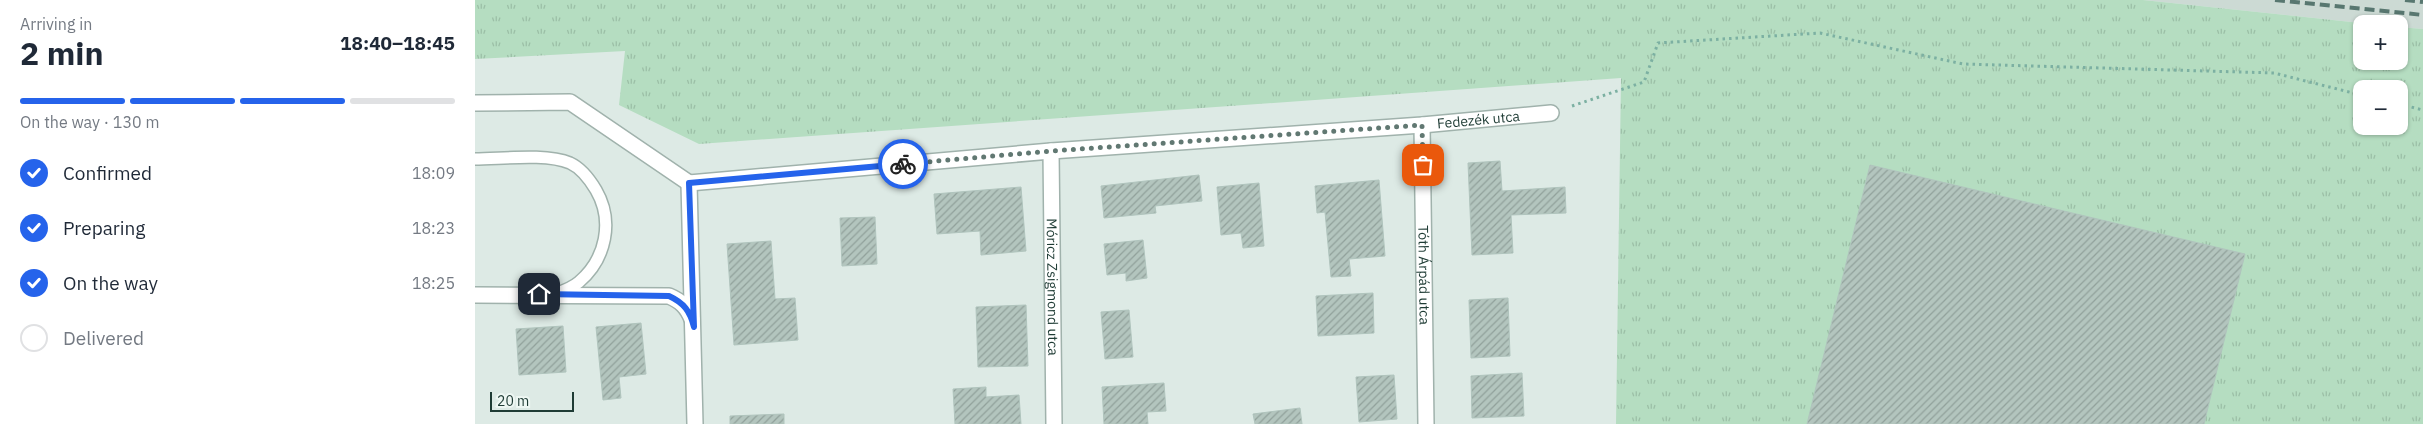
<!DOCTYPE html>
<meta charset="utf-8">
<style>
:root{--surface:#fff;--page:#f2f2f3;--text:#1f2937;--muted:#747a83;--line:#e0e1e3;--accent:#2563eb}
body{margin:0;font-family:"IBM Plex Sans",sans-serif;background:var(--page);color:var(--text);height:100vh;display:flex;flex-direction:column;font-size:19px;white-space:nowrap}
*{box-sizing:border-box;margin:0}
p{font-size:16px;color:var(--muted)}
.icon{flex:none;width:28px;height:28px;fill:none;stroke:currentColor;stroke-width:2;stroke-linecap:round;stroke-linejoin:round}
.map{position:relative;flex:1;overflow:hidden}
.drawer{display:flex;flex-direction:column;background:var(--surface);width:475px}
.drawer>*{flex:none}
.controls{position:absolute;left:1878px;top:15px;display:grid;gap:10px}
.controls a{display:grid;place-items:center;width:55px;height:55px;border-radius:10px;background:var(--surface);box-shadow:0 1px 4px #0004;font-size:25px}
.scale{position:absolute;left:15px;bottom:12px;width:84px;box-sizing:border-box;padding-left:5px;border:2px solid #1e3b34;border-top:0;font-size:14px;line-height:18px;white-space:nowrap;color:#1e3b34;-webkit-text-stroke:4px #eef7f3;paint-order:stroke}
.pin{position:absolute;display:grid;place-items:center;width:42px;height:42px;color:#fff;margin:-21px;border-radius:10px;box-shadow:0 2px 8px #0006}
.courier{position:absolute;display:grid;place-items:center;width:50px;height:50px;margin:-25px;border:4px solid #2563eb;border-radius:50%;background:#fff;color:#222;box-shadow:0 1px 6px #0007}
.head em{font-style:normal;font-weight:700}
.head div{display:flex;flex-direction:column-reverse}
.head{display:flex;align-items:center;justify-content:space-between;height:85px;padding:0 20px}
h1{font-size:32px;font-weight:700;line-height:38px}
.bar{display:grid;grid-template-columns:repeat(4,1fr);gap:8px 5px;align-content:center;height:60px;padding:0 20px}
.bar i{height:6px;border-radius:4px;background:var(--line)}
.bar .current{background:var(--accent)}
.bar p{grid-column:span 4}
ol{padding:0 20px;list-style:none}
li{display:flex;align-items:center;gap:15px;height:55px}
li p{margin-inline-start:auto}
li .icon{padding:5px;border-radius:50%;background:var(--accent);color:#fff;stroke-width:4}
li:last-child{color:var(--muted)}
li i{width:28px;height:28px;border:2px solid var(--line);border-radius:50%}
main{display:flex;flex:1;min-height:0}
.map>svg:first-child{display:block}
</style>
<main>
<section class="drawer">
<div class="head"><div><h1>2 min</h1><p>Arriving in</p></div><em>18:40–18:45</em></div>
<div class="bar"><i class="current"></i><i class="current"></i><i class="current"></i><i></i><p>On the way · 130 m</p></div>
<ol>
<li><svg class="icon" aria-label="check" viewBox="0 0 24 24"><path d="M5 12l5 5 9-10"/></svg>Confirmed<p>18:09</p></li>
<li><svg class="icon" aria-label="check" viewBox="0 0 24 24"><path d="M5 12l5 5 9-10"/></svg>Preparing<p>18:23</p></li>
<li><svg class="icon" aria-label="check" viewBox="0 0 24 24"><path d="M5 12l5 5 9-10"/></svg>On the way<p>18:25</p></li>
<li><i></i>Delivered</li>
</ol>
</section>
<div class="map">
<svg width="1948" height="424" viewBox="0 0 1948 424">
<defs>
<pattern id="grass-tufts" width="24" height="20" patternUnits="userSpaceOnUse" patternTransform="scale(1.25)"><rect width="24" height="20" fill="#b5ddc1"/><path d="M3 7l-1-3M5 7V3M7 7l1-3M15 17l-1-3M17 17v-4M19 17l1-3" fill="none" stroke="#9bbfa6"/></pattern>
<pattern id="building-hatch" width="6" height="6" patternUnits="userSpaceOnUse" patternTransform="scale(1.25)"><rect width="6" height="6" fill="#b3c5be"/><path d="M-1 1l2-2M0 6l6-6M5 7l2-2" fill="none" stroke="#91a19b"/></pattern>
</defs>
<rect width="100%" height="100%" fill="#ddeae5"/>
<path fill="#ccdad4" d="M1668,0h280v29l-24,-2v-3h-29z"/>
<path fill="url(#grass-tufts)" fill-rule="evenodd" d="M0,0h1668l227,24h-9v37h38v-34l24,2v395h-807l5,-346 -922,66 -80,-39 6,-54 -150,8zM1886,89h38v37h-38z"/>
<path fill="url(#building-hatch)" stroke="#b0c4bd" d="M1025,161l2,30 63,-4 1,26 -55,2 2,38 -41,2 -4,-92z
M1395,165l375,89 -41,170h-397z
M724,175l3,26 -47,5 1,7 -52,5 -3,-32z
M904,180l6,76 -36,3 2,17 -20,1 -6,-65 -8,1 -2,-27z
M784,183l5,63 -21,2 -2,-15 -20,2 -4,-48z
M546,187l5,64 -45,4 -1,-24 -43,3 -3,-40z
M400,217l2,47 -35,2 -2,-48z
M668,240l4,38 -21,3v-8l-19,2 -3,-31z
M296,241l4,58 20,-1 3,42 -64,5 -7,-101z
M898,293l1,40 -56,3 -2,-40z
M1033,298l2,58 -39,2 -2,-58z
M551,305l2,61 -50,1 -2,-60z
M654,310l4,47 -28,2 -4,-47z
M166,323l5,51 -27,3 2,21 -18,2 -7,-73z
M88,326l3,46 -47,3 -3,-46z
M1047,373l2,43 -52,2 -1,-42z
M919,375l3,44 -38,3 -3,-45z
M689,383l2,28 -19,1 1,12h-44l-2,-37z
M511,387v10l33,-2 2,29h-66l-2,-35z
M825,408l2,16h-47l-2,-10z
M309,414v10h-54v-8z"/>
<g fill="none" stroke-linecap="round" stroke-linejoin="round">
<g stroke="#a0b2ac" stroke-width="14">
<path id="lane" d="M0,159c26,0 71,-6 95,4 11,5 20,17 26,27 18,31 10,69 -17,92 -7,6 -16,9 -24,12"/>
</g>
<g stroke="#a0b2ac" stroke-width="18">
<g id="street">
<path d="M0,103l95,-1 119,81"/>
<path id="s1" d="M947,125l4,299"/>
<path id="s2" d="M576,151l3,273"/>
<path id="s3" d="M214,183l362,-32 371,-26 129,-12"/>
<path d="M214,183l6,241"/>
<path d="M0,295l194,1c12,5 18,11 23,23"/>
</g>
</g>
<path stroke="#7cb0a2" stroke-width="3" stroke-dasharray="2.5 4" stroke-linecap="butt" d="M1924,104l24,6
M1097,106l72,-24 14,-39 162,-10 143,31 311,9 87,22"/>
<use href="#lane" stroke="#fff" stroke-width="11"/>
<use href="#street" stroke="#fff" stroke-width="15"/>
<path stroke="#587770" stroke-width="4" stroke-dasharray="10 5" stroke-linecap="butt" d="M1800,0l148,15
M1930,0l18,2"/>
</g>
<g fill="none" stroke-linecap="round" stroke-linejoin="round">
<path stroke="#617872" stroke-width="5" stroke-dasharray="0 9" d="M428,164l148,-13 371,-26 1,40"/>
<path stroke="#2563eb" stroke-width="6" d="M64,294l130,2c15,7 21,15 25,31l-5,-144 214,-19"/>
</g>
<g text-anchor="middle" stroke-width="4" stroke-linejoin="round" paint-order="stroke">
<g font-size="14" fill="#1e3b34" stroke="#eef7f3">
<text dy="5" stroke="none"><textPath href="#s3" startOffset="792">Fedezék utca</textPath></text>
<text dy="5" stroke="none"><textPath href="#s1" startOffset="150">Tóth Árpád utca</textPath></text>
<text dy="5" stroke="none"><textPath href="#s2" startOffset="136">Móricz Zsigmond utca</textPath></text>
</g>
</g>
</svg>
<div class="controls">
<a>+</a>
<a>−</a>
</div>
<div class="scale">20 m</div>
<div class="pin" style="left:948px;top:165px;background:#ea580c"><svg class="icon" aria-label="bag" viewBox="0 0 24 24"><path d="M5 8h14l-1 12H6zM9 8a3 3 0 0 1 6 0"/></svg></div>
<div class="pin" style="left:64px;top:294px;background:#1f2937"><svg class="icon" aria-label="home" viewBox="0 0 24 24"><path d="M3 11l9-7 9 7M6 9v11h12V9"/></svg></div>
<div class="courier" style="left:428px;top:164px"><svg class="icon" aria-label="bike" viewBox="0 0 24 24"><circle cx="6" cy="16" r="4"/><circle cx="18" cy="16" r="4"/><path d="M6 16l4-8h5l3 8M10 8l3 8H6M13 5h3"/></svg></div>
</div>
</main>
